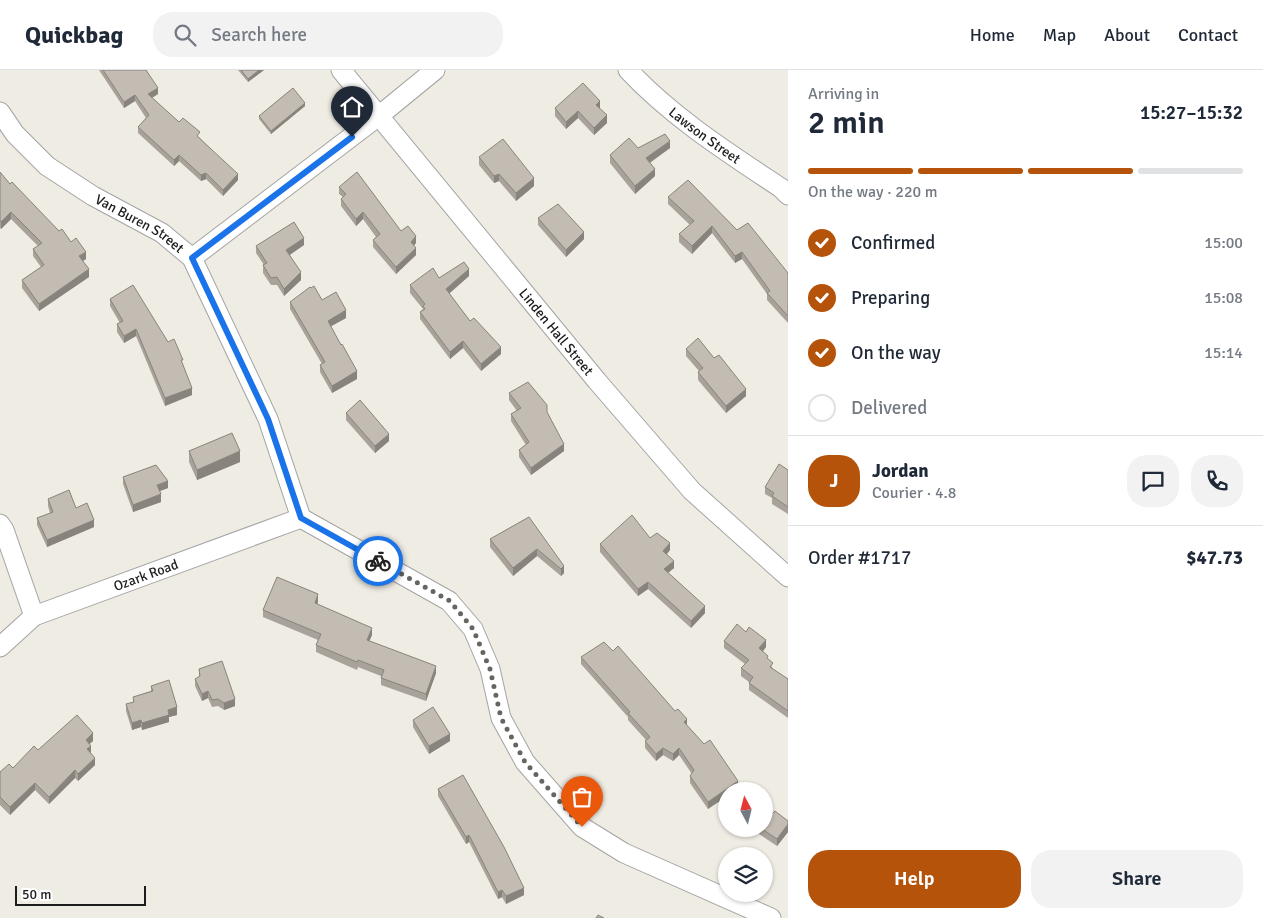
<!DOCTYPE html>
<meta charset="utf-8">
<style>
:root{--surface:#fff;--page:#f2f2f3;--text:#1f2937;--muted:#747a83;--line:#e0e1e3;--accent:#b45309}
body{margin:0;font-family:Signika,sans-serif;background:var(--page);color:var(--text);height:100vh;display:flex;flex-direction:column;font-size:19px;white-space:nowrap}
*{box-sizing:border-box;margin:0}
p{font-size:16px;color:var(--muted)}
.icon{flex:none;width:28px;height:28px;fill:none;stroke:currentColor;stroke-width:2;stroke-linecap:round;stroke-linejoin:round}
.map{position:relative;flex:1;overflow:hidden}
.side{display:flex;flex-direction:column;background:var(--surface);width:475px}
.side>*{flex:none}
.needle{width:32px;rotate:353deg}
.buttons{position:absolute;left:718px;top:712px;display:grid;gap:10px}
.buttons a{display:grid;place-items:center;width:55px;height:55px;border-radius:50%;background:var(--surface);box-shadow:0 1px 4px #0004;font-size:25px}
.scale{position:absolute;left:15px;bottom:12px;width:131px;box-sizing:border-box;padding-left:5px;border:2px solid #1d1d1d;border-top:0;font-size:14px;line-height:18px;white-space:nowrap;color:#1d1d1d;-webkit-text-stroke:4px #fff;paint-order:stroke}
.pin{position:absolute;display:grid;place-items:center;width:42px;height:42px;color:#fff;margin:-51px -21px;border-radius:50% 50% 50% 0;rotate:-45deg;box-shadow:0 0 5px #0007}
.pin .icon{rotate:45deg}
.courier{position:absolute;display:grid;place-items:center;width:50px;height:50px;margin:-25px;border:4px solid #1a73e8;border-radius:50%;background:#fff;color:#222;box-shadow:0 1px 6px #0007}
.head em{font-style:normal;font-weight:600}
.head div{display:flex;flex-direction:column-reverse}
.head{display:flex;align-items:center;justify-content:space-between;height:85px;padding:0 20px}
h1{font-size:32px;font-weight:600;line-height:38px}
.bar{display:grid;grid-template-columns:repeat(4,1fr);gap:8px 5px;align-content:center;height:60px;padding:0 20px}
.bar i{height:6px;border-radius:4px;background:var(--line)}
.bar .selected{background:var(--accent)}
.bar p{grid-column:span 4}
.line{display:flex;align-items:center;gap:12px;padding:0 20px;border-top:1px solid var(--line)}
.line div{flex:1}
.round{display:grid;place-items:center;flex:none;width:52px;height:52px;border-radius:20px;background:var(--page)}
ol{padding:0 20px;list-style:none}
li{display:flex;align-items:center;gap:15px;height:55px}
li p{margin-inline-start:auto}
li .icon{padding:5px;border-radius:50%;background:var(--accent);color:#fff;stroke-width:4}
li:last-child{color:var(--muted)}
li i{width:28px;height:28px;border:2px solid var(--line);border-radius:50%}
.button{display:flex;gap:10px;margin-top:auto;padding:10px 20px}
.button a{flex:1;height:58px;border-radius:20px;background:var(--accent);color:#fff;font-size:20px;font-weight:600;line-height:58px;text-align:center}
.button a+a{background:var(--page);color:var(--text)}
header{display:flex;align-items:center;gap:30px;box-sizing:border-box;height:70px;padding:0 25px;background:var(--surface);border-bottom:1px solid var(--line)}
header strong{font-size:24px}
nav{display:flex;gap:28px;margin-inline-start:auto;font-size:18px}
.search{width:350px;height:45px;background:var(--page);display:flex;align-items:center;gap:12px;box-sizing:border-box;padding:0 18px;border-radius:20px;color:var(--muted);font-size:19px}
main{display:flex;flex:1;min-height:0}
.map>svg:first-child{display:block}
</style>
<header>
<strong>Quickbag</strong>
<div class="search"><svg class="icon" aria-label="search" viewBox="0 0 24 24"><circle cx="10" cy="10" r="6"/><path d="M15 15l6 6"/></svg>Search here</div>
<nav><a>Home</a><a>Map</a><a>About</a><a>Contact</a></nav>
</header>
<main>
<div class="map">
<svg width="788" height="848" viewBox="0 0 788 848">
<rect width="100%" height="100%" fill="#eeece3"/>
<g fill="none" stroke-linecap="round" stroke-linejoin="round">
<g stroke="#a4a4a4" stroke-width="21">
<g id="street">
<path id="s1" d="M341,0l256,311 95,110 96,86"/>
<path id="s2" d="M628,0c44,47 99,82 153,118l7,7"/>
<path id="s3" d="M0,42l15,22 32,32 46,30 69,37 30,25 76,161 33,99 148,83 24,28 17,40 11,49 24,44 57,65 42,26 147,65"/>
<path d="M192,188l188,-143 55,-45"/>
<path d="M0,454l4,6 30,86"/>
<path id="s4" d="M0,577l34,-31 267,-98"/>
</g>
</g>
<use href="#street" stroke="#fff" stroke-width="19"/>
</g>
<path fill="#a8a29a" d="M99,0h47l12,24 -6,4 27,24 21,16 38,42 -15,16 -17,-17 -5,2 -22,-20 -5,5 -36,-33v-6l8,-9 -11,-17 -11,7z
M238,0h26l-16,12z
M305,36l-34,28 -12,-15v-3z
M555,38h45v1l7,14 -13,12 -16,-17 -12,11 -11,-13z
M638,78h32l-20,15 5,13 -20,18 -25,-31v-8z
M479,87l55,29 -18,15 -17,-20 -5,2 -15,-18z
M0,102l10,12 61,58 15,17 -3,2 6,16 -50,34 -17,-23v-8l19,-13 -8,-11v-7l5,-3 -27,-27 -10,10 -1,-1z
M339,117l62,44 15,12 -2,2 2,10 -20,19 -23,-27v-7l3,-3 -13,-18 -7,7 -15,-20v-7l2,-2 -4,-3z
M668,127l69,33 51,43v50l-21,-23v-6l-25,-35 -7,4 -23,-30 -20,21 -13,-12v-8l11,-9 -22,-21z
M538,148l46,21 -18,18 -28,-32z
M304,175l-14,10 11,25 -17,16 -7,-11h-6l-8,-12v-8h1l-8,-12v-7z
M469,206l-20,18 21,27 31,33 -20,17 -18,-23 -13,11 -30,-40v-7l3,-3 -13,-16v-8l29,-7z
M110,229l58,43 15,23 9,30 -27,11 -29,-70 -12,7 -7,-11v-8l3,-1 -10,-17z
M290,232l56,16 -15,8 26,53 -25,14 -12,-21v-7l2,-1 -32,-55z
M686,279l28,9 32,38 -20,17 -28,-33v-8l1,-1 -13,-15z
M509,323l38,19 17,39 -33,24 -12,-18v-7l7,-5 -15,-24v-7l6,-3 -8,-11z
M346,343l43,28 -14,12 -29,-33z
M189,381l51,11 -43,18 -8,-18z
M788,400v44l-16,-10v-6l-7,-4v-7z
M123,407l45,11 -8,3 1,11 -28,10 -10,-28z
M48,429l28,9 18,19 -47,20 -10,-22v-7l13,-5 -2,-7z
M529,447l35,56 -3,3 -24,-20 -24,20 -23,-29v-8z
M650,468l20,12 -3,4 7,14 -6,5 37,40 -14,15 -43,-39 -10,7 -38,-44v-8z
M318,532l-1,2 55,31 -3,6 67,32 -10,28 -45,-16v-9l-23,-9 -1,3 -41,-18v-7l2,-5 -55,-23v-7z
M746,562l20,15 -3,4 10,18 15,10v39l-39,-28v-8l-8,-6v-8l4,-4 -21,-16v-7z
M581,587l106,69 51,62 -4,3h-8l-18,18 -18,-26v-7l2,-2 -13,-19 -6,6 -10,-6 -7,6 -11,-13v-7l1,-1 -18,-20v-3l-47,-53z
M199,599l36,37 -11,4 -6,-4 -6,1 -4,-9 -6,3 -7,-15v-7l4,-2z
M151,616l26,29 -8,2v5l-27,8 -1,-3 -9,3 -6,-19v-7l7,-2v-5l18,-6z
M413,650l37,21 -21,13 -16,-27z
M93,671l-4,3 2,9 4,12 -17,16 -3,-3 -26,26 -14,-14 -25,25 -10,-10v-33l13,-4 25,-18z
M438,719l86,106 -18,9 -4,-7 -4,2 -29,-57 -3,2 -28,-48z
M788,751v11l-11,14 -18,-12v-5h5z"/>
<path fill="#88847d" d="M259,0h5l-16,12v-3z
M158,18v6l-10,6v-6z
M135,25v6l-11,7v-6z
M600,31v7l-4,4v-7z
M305,33v3l-34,28v-3z
M578,41v7l-12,11v-7z
M607,45v8l-13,12v-7z
M670,71v7l-24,17v-7z
M179,85v6l-5,5v-6z
M655,99v7l-20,18v-8z
M206,103v6l-5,2v-6z
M238,104v6l-15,16v-6z
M499,104v7l-5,2v-7z
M534,108v8l-18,15v-8z
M11,142v7l-10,10v-7z
M363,142v7l-7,7v-7z
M712,156v7l-20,21v-8z
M584,162v7l-18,18v-7z
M416,166v7l-5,6v-7z
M304,168v7l-18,12v-7z
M416,178v7l-20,19v-7z
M86,182v7l-7,4v-7z
M742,182v7l-7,4v-7z
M89,199v8l-50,34v-7z
M469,199v7l-23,20v-7z
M301,202v8l-17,16v-7z
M346,240v8l-18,10v-7z
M136,259v7l-12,7v-7z
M463,271v7l-13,11v-7z
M501,277v7l-20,17v-7z
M357,301v8l-25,14v-7z
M192,318v7l-27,11v-8z
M746,319v7l-20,17v-7z
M389,364v7l-14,12v-7z
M564,374v7l-33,24v-7z
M240,381v11l-43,18v-10z
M168,411v7l-11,4v-7z
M161,424v8l-28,10v-7z
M94,450v7l-47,20v-7z
M670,473v7l-7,8v-7z
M537,479v7l-24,20v-8z
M674,491v7l-10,8v-7z
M564,496v7l-3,3v-7z
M648,512v7l-10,7v-7z
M318,524v8l-3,9v-8z
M705,536v7l-14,15v-7z
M372,558v7l-5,12v-7z
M766,570v7l-7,9v-8z
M436,596v7l-10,28v-7z
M208,621v7l-6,3v-7z
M235,629v7l-11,4v-7z
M177,637v8l-8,2v5l-27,8v-7l26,-13z
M687,649v7l-3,-4z
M141,650v7l-9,3v-7z
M93,663v8l-7,6v-7z
M450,664v7l-21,13v-8z
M91,676v7l-4,-4z
M663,678v7l-7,6v-7z
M679,678v7l-6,6v-7z
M95,688v7l-17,16v-7z
M75,700v8l-26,26v-7z
M738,711v7l-4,3h-8v6l-18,12v-7z
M35,713v7l-25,25v-8z
M767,735v7l-3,5v-7z
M788,754v8l-11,14v-7z
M469,765v7l-3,2v-7z
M524,818v7l-18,9v-8z
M502,820v7l-4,2v-7z"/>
<path fill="#c3bcb3" stroke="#88847d" d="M103,0h43l12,18 -10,6 31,28 4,-4 17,14 -3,4 41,38 -15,16 -17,-17 -5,2 -22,-20 -5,5 -36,-33 11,-12 -14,-20 -11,7z
M241,0h18l-11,9z
M583,13l17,18 -4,4 11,10 -13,13 -16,-17 -12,11 -11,-14z
M293,18l12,15 -34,28 -12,-15z
M665,64l5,7 -24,17 9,11 -20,17 -25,-31 19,-17 9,10z
M503,69l31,39 -18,15 -17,-19 -5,2 -15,-19z
M0,102l10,12 2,-2 47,49 3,-2 9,13 5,-4 10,14 -7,4 10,13 -50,35 -17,-24 22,-15 -11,-16 9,-6 -31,-31 -10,10 -1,-2z
M357,102l44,59 7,-5 8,10 -5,6 5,6 -20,19 -23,-27 7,-6 -17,-22 -7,7 -15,-20 5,-5 -7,-7z
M688,110l49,50 11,-7 40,50v43l-21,-23 3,-2 -28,-39 -7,4 -23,-30 -20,20 -13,-12 15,-13 -26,-24z
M558,134l26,28 -18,18 -28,-32z
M294,152l10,16 -18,12 15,22 -17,17 -7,-12 -6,1 -8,-13 4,-2 -11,-17z
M464,192l5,7 -23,20 24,32 4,-3 27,29 -20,17 -18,-23 -13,11 -30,-40 5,-3 -2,-3 2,-2 -15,-19 23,-17 6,10z
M133,215l35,57 6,-3 9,21h-2l11,28 -27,10 -29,-69 -12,7 -7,-12 6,-3 -13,-22z
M314,216l8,14 14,-8 10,18 -18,11 13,24 1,-1 15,27 -25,15 -12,-21 5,-3 -35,-60 20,-15 1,1z
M698,268l16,20 5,-3 27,34 -20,17 -28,-34 5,-4 -17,-19z
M528,312l19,23v7l17,32 -33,24 -12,-18 10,-8 -18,-28 10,-6 -12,-15z
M360,330l29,34 -14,12 -29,-33z
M232,363l8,18 -43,19 -8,-19z
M779,394l9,6v37l-16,-11 2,-3 -9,-6z
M156,395l12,16 -11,4 4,9 -28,11 -10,-28z
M69,420l7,18 11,-5 7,17 -47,20 -10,-22 16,-6 -5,-13z
M632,445l18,23 7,-5 13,10 -7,8 11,10 -10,8 41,37 -14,15 -43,-39 -10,7 -38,-45z
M529,447l35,49 -3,3 -24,-20 -24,19 -23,-29z
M277,507l41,17 -3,9 57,25 -5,12 69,26 -10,28 -45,-16 3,-8 -26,-10 -1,2 -41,-17 5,-11 -58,-24z
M737,554l9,8 3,-5 17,13 -7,8 9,8 -1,2 6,5 -3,4 18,12v32l-39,-28 4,-6 -12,-9 8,-8 -25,-19z
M604,572l9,9 5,-5 57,65 3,-2 9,10 -3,3 20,22 6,-4 28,41 -30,21 -18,-26 4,-6 -15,-22 -6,6 -10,-6 -7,6 -11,-13 5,-4 -22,-24 2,-1 -49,-55z
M222,591l13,38 -11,4 -6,-4 -6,1 -4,-9 -6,3 -7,-15 5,-3 -1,-7z
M169,610l8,27 -9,3 1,5 -27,8 -1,-3 -9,3 -6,-19 8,-2 -1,-5 20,-6 -2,-5z
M433,637l17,27 -21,12 -16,-26z
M77,645l16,18 -7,7 5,6 -4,3 8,9 -17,16 -3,-4 -26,27 -14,-14 -25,24 -10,-10v-25l9,-8 4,4 21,-22 4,4z
M463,705l41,72 20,41 -18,8 -4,-6 -4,2 -29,-57 -3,2 -28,-48z
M764,733l3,2 -3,5z
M775,741l13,10v3l-11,15 -15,-10h2v-7z
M598,845l6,3h-8z"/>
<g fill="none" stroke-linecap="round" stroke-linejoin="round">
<path stroke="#666562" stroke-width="5" stroke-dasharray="0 9" d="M378,491l72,40 23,28 17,40 11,49 24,44 57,65"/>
<path stroke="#1a73e8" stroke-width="6" d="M352,67l-160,121 76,161 33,99 77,43"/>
</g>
<g text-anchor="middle" stroke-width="4" stroke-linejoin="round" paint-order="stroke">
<g font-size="14" fill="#1d1d1d" stroke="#fff">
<text dy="5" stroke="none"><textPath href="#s2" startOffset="101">Lawson Street</textPath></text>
<text dy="5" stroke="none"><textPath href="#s3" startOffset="181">Van Buren Street</textPath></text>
<text dy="5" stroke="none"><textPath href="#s1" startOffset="339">Linden Hall Street</textPath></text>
<text dy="5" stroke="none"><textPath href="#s4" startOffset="165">Ozark Road</textPath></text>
</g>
</g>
</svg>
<div class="buttons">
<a><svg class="needle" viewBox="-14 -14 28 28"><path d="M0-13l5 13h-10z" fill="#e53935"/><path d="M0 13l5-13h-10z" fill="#747a83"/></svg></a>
<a><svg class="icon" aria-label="layers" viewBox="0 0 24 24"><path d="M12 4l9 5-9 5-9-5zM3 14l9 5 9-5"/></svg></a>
</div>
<div class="scale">50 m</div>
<div class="pin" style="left:582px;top:757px;background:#ea580c"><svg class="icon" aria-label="bag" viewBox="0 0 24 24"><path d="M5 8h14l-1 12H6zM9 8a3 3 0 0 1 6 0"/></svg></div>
<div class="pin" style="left:352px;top:67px;background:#1f2937"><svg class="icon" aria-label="home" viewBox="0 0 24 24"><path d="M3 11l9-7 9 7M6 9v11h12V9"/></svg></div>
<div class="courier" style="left:378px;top:491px"><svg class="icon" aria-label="bike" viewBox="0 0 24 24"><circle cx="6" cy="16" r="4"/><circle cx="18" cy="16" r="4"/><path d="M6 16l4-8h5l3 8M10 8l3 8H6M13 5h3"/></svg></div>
</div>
<section class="side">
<div class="head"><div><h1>2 min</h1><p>Arriving in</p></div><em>15:27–15:32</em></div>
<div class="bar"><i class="selected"></i><i class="selected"></i><i class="selected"></i><i></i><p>On the way · 220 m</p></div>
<ol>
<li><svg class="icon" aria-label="check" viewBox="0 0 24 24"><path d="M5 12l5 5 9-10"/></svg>Confirmed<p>15:00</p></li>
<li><svg class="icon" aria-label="check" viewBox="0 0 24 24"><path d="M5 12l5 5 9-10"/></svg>Preparing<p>15:08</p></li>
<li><svg class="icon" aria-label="check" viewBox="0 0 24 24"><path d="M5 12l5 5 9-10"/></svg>On the way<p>15:14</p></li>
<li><i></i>Delivered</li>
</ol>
<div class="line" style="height:90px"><b class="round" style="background:var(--accent);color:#fff">J</b><div><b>Jordan</b><p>Courier · 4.8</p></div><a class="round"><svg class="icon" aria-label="chat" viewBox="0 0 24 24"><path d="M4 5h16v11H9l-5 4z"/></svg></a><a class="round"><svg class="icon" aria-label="phone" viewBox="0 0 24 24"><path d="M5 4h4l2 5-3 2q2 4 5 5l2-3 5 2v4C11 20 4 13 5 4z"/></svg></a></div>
<div class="line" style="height:65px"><div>Order #1717</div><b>$47.73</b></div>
<div class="button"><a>Help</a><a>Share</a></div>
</section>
</main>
